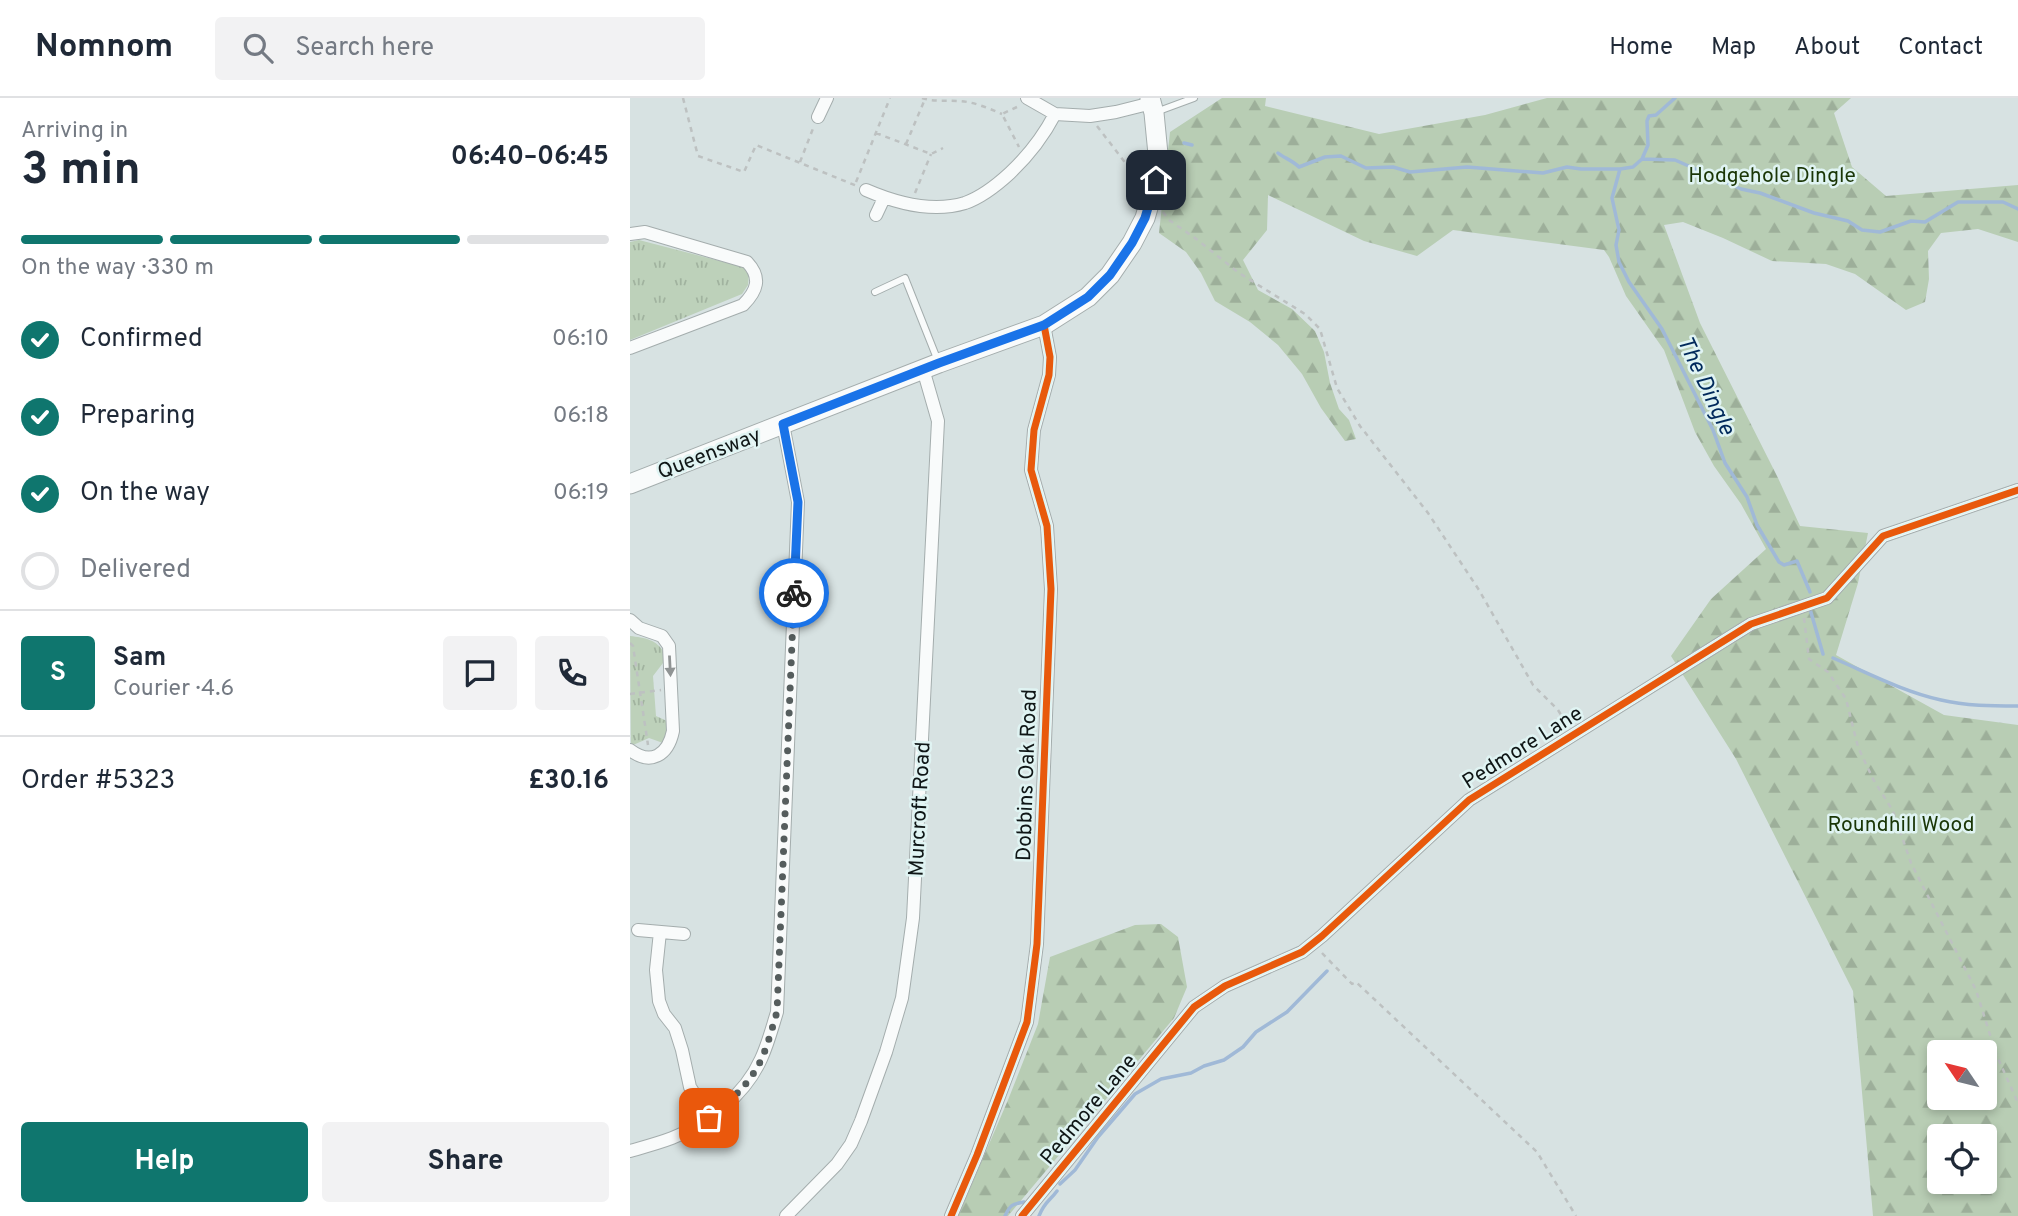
<!DOCTYPE html>
<meta charset="utf-8">
<style>
:root{--surface:#fff;--page:#f2f2f3;--text:#1f2937;--muted:#747a83;--line:#e0e1e3;--accent:#0f766e}
body{margin:0;font-family:Overpass,sans-serif;background:var(--page);color:var(--text);height:100vh;display:flex;flex-direction:column;font-size:26px;white-space:nowrap}
*{box-sizing:border-box;margin:0}
p{font-size:23px;color:var(--muted)}
.icon{flex:none;width:38px;height:38px;fill:none;stroke:currentColor;stroke-width:2;stroke-linecap:round;stroke-linejoin:round}
.map{position:relative;flex:1;overflow:hidden}
.details{display:flex;flex-direction:column;background:var(--surface);width:630px}
.details>*{flex:none}
.needle{width:46px;rotate:305deg}
.fabs{position:absolute;left:1297px;top:942px;display:grid;gap:14px}
.fabs a{display:grid;place-items:center;width:70px;height:70px;border-radius:7px;background:var(--surface);box-shadow:0 4px 10px #0003;font-size:35px}
.pin{position:absolute;display:grid;place-items:center;width:60px;height:60px;color:#fff;margin:-30px;border-radius:14px;box-shadow:0 4px 10px #0006}
.courier{position:absolute;display:grid;place-items:center;width:70px;height:70px;margin:-35px;border:5px solid #1a73e8;border-radius:50%;background:#fff;color:#222;box-shadow:0 2px 9px #0007}
.overview em{font-style:normal;font-weight:700}
.overview div{display:flex;flex-direction:column-reverse}
.overview{display:flex;align-items:center;justify-content:space-between;height:119px;padding:0 21px}
h1{font-size:46px;font-weight:700;line-height:52px}
.bar{display:grid;grid-template-columns:repeat(4,1fr);gap:10px 7px;align-content:center;height:84px;padding:0 21px}
.bar i{height:9px;border-radius:5px;background:var(--line)}
.bar .active{background:var(--accent)}
.bar p{grid-column:span 4}
.line{display:flex;align-items:center;gap:18px;padding:0 21px;border-top:2px solid var(--line)}
.line div{flex:1}
.round{display:grid;place-items:center;flex:none;width:74px;height:74px;border-radius:7px;background:var(--page)}
ol{padding:0 21px;list-style:none}
li{display:flex;align-items:center;gap:21px;height:77px}
li p{margin-inline-start:auto}
li .icon{padding:7px;border-radius:50%;background:var(--accent);color:#fff;stroke-width:4}
li:last-child{color:var(--muted)}
li i{width:38px;height:38px;border:4px solid var(--line);border-radius:50%}
.action{display:flex;gap:14px;margin-top:auto;padding:14px 21px}
.action a{flex:1;height:80px;border-radius:7px;background:var(--accent);color:#fff;font-size:28px;font-weight:700;line-height:80px;text-align:center}
.action a+a{background:var(--page);color:var(--text)}
header{display:flex;align-items:center;gap:42px;box-sizing:border-box;height:98px;padding:0 35px;background:var(--surface);border-bottom:2px solid var(--line)}
header strong{font-size:33px}
nav{display:flex;gap:38px;margin-inline-start:auto;font-size:24px}
.search{width:490px;height:63px;background:var(--page);display:flex;align-items:center;gap:18px;box-sizing:border-box;padding:0 24px;border-radius:7px;color:var(--muted);font-size:26px}
main{display:flex;flex:1;min-height:0}
.map>svg:first-child{display:block}
</style>
<header>
<strong>Nomnom</strong>
<div class="search"><svg class="icon" aria-label="search" viewBox="0 0 24 24"><circle cx="10" cy="10" r="6"/><path d="M15 15l6 6"/></svg>Search here</div>
<nav><a>Home</a><a>Map</a><a>About</a><a>Contact</a></nav>
</header>
<main>
<section class="details">
<div class="overview"><div><h1>3 min</h1><p>Arriving in</p></div><em>06:40–06:45</em></div>
<div class="bar"><i class="active"></i><i class="active"></i><i class="active"></i><i></i><p>On the way · 330 m</p></div>
<ol>
<li><svg class="icon" aria-label="check" viewBox="0 0 24 24"><path d="M5 12l5 5 9-10"/></svg>Confirmed<p>06:10</p></li>
<li><svg class="icon" aria-label="check" viewBox="0 0 24 24"><path d="M5 12l5 5 9-10"/></svg>Preparing<p>06:18</p></li>
<li><svg class="icon" aria-label="check" viewBox="0 0 24 24"><path d="M5 12l5 5 9-10"/></svg>On the way<p>06:19</p></li>
<li><i></i>Delivered</li>
</ol>
<div class="line" style="height:126px"><b class="round" style="background:var(--accent);color:#fff">S</b><div><b>Sam</b><p>Courier · 4.6</p></div><a class="round"><svg class="icon" aria-label="chat" viewBox="0 0 24 24"><path d="M4 5h16v11H9l-5 4z"/></svg></a><a class="round"><svg class="icon" aria-label="phone" viewBox="0 0 24 24"><path d="M5 4h4l2 5-3 2q2 4 5 5l2-3 5 2v4C11 20 4 13 5 4z"/></svg></a></div>
<div class="line" style="height:91px"><div>Order #5323</div><b>£30.16</b></div>
<div class="action"><a>Help</a><a>Share</a></div>
</section>
<div class="map">
<svg width="1388" height="1118" viewBox="0 0 1388 1118">
<defs>
<pattern id="grass-tufts" width="24" height="20" patternUnits="userSpaceOnUse" patternTransform="scale(1.75)"><rect width="24" height="20" fill="#bdd1ba"/><path d="M3 7l-1-3M5 7V3M7 7l1-3M15 17l-1-3M17 17v-4M19 17l1-3" fill="none" stroke="#a1b39f"/></pattern>
<pattern id="forest-firs" width="22" height="20" patternUnits="userSpaceOnUse" patternTransform="scale(1.75)"><rect width="22" height="20" fill="#b8cdb4"/><path d="M5 1l3.5 6h-7zM16 11l3.5 6h-7z" fill="#9daf9a"/></pattern>
</defs>
<rect width="100%" height="100%" fill="#d7e2e2"/>
<path fill="url(#grass-tufts)" d="M9,142l104,27 6,7 -1,11 -6,9 -112,46v-98z
M0,538c15,2 27,3 35,18l-2,9 -10,13 3,40 13,6 -6,21 -14,-5 -18,8z"/>
<path fill="url(#forest-firs)" fill-rule="evenodd" d="M592,0h44l-1,8 114,28 106,-19 62,-17h304l-17,15 18,54 34,29 132,-11v57l-40,-13 -37,4 -13,18 1,28 -4,23 -19,8 -51,-36 -29,-10 -54,-3 -49,-23 -40,-16 -19,3 36,98 78,155 22,48 68,7 -10,50 -22,72 108,60 74,10v491h-145l-20,-225 -117,-232 -65,-103 40,-57 55,-50 -25,-45 -27,-38 -19,-34 -31,-82 -38,-54 -17,-39 -5,-7 -151,-20 -36,26 -53,-15 -96,-46 -1,35 -24,30 15,30 34,19 23,22 9,21 6,31 9,26 10,11 7,19 -11,2 -24,-33 -19,-34 -24,-29 -28,-23 -35,-21 -14,-28 -15,-21 -27,-19 11,-101zM1309,954h45v45h-45zM1309,1038h45v45h-45z
M531,826l17,13 9,50 -13,31 -166,198h-50l50,-116 30,-76 12,-67 85,-32z"/>
<g fill="none" stroke-linecap="round" stroke-linejoin="round">
<path stroke="#a0b9d7" stroke-width="3.5" d="M554,45l8,2
M648,55c6,5 14,7 21,14l26,-10 16,-1 25,12 27,-1 17,5 57,-5 76,6 24,-6 14,2h39l13,-2 9,-8 6,-14 -1,-24 2,-5 7,-1 19,-17
M1012,61l33,1 66,29 19,4 54,20 34,8 14,9 18,2 31,-11 14,1 33,-20h45l15,7
M990,71l-8,29 7,32 -3,15 3,17 10,20 33,47 51,101 12,33 22,34 10,28 22,37 5,3 13,-4 13,31
M1180,511l13,45
M1203,560c35,15 71,34 108,42 25,6 51,6 77,6
M430,1086l15,-14 23,-33 37,-43 26,-15 30,-6 13,-7 20,-6 19,-13 13,-15 31,-20 40,-41
M375,1118c5,-11 7,-12 19,-14
M409,1118c6,-15 10,-14 18,-25"/>
<g stroke="#a4adad" stroke-width="8">
<path id="lane" d="M526,14l38,-14
M245,194l30,-14 33,83"/>
</g>
<g stroke="#a4adad" stroke-width="14">
<path id="street" d="M397,0l28,16
M188,19l9,-19
M236,92c30,13 66,23 99,13 17,-6 32,-18 45,-30 19,-18 33,-36 45,-59l35,2 26,-4 36,-9
M246,117l8,-17
M0,136l15,-2 102,30c15,16 10,29 -4,43l-113,43
M0,522l9,8 23,8 7,10 4,85c-5,24 -22,35 -43,19
M8,832l46,4
M30,834l-4,38 3,31 5,13 11,14 7,22 8,37 19,31
M0,1053c14,-4 29,-8 42,-13 36,-14 73,-43 89,-79 7,-15 11,-31 16,-47l21,-510 -15,-78
M156,1118l51,-52 14,-20 10,-23 25,-69 16,-54 11,-80 25,-497 -15,-52
M321,1118l26,-61 50,-133 10,-78 14,-355 -4,-63 -16,-56 3,-40 15,-55 1,-18 -6,-32
M392,1118l172,-209 31,-21 77,-34 20,-16 147,-136 282,-176 76,-26 56,-62 135,-46"/>
</g>
<g stroke="#a4adad" stroke-width="21">
<path id="secondary" d="M0,386l309,-121 105,-38 44,-28 22,-22 22,-32 13,-25 11,-38 2,-26 -4,-41 -4,-15"/>
</g>
<path stroke="#bdc1c1" stroke-width="2.5" stroke-dasharray="5 5" stroke-linecap="butt" d="M53,0l15,58 46,16 12,-27 101,41
M292,0c12,4 22,2 35,3 15,0 31,7 45,13
M387,9l-15,7 17,33
M467,28l43,56
M246,35l55,21 12,-6
M276,46l19,-45
M170,64l14,-36
M226,84l34,-84
M285,95l16,-39
M533,114l6,8 26,18 44,35 66,41 15,15 17,59 23,38 68,87 51,77 54,95 25,25 10,16
M1174,520l5,41 19,13 18,27 12,48 15,32 20,32 18,52 65,127 20,64 22,49
M0,545l3,3 15,99
M0,596l31,-4
M692,855l30,31 4,-2 181,170 39,64"/>
<use href="#lane" stroke="#f9fbfb" stroke-width="6"/>
<use href="#street" stroke="#f9fbfb" stroke-width="12"/>
<use href="#secondary" stroke="#f9fbfb" stroke-width="19"/>
<g stroke="#e0f4f3" stroke-width="11">
<path id="cycleway" d="M321,1118l26,-61 50,-133 10,-78 14,-355 -4,-63 -16,-56 3,-40 15,-55 1,-18 -6,-32
M392,1118l172,-209 31,-21 77,-34 20,-16 147,-136 282,-176 76,-26 56,-62 135,-46"/>
</g>
<use href="#cycleway" stroke="#e8590c" stroke-width="7"/>
</g>
<defs><path id="oneway-solid" d="M-6-.8H1V-3.2L6.5 0L1 3.2V.8H-6Z" transform="scale(1.75)"/></defs>
<use fill="#909494" href="#oneway-solid" transform="translate(40 568) rotate(87)"/>
<g fill="none" stroke-linecap="round" stroke-linejoin="round">
<path stroke="#555d5d" stroke-width="7" stroke-dasharray="0 12.6" d="M79,1020c20,-16 41,-34 52,-58 7,-15 11,-32 16,-48l17,-419"/>
<path stroke="#1a73e8" stroke-width="9" d="M164,495l4,-91 -15,-78 156,-61 105,-38 44,-28 22,-22 22,-32 13,-25 11,-38"/>
</g>
<g text-anchor="middle" stroke-width="5" stroke-linejoin="round" paint-order="stroke">
<g font-size="21" fill="#1a3606" stroke="#e0f4f3">
<text x="1142" y="84">Hodgehole Dingle</text>
<text x="1271" y="733">Roundhill Wood</text>
</g>
<g font-size="21" fill="#0f1616" stroke="#e0f4f3">
<text transform="translate(79 355) rotate(-21)" y="7">Queensway</text>
<text transform="translate(892 649) rotate(-32)" y="7">Pedmore Lane</text>
<text transform="translate(396 677) rotate(-88)" y="7">Dobbins Oak Road</text>
<text transform="translate(289 711) rotate(-87)" y="7">Murcroft Road</text>
<text transform="translate(458 1011) rotate(-50)" y="7">Pedmore Lane</text>
</g>
<g font-size="23" font-style="italic" fill="#00295b" stroke="#e0f4f3">
<text transform="translate(1077 287) rotate(65)" y="8">The Dingle</text>
</g>
</g>
</svg>
<div class="fabs">
<a><svg class="needle" viewBox="-14 -14 28 28"><path d="M0-13l5 13h-10z" fill="#e53935"/><path d="M0 13l5-13h-10z" fill="#747a83"/></svg></a>
<a><svg class="icon" aria-label="locate" viewBox="0 0 24 24"><circle cx="12" cy="12" r="6"/><path d="M12 2v4M12 18v4M2 12h4M18 12h4"/></svg></a>
</div>
<div class="pin" style="left:79px;top:1020px;background:#ea580c"><svg class="icon" aria-label="bag" viewBox="0 0 24 24"><path d="M5 8h14l-1 12H6zM9 8a3 3 0 0 1 6 0"/></svg></div>
<div class="pin" style="left:526px;top:82px;background:#1f2937"><svg class="icon" aria-label="home" viewBox="0 0 24 24"><path d="M3 11l9-7 9 7M6 9v11h12V9"/></svg></div>
<div class="courier" style="left:164px;top:495px"><svg class="icon" aria-label="bike" viewBox="0 0 24 24"><circle cx="6" cy="16" r="4"/><circle cx="18" cy="16" r="4"/><path d="M6 16l4-8h5l3 8M10 8l3 8H6M13 5h3"/></svg></div>
</div>
</main>
